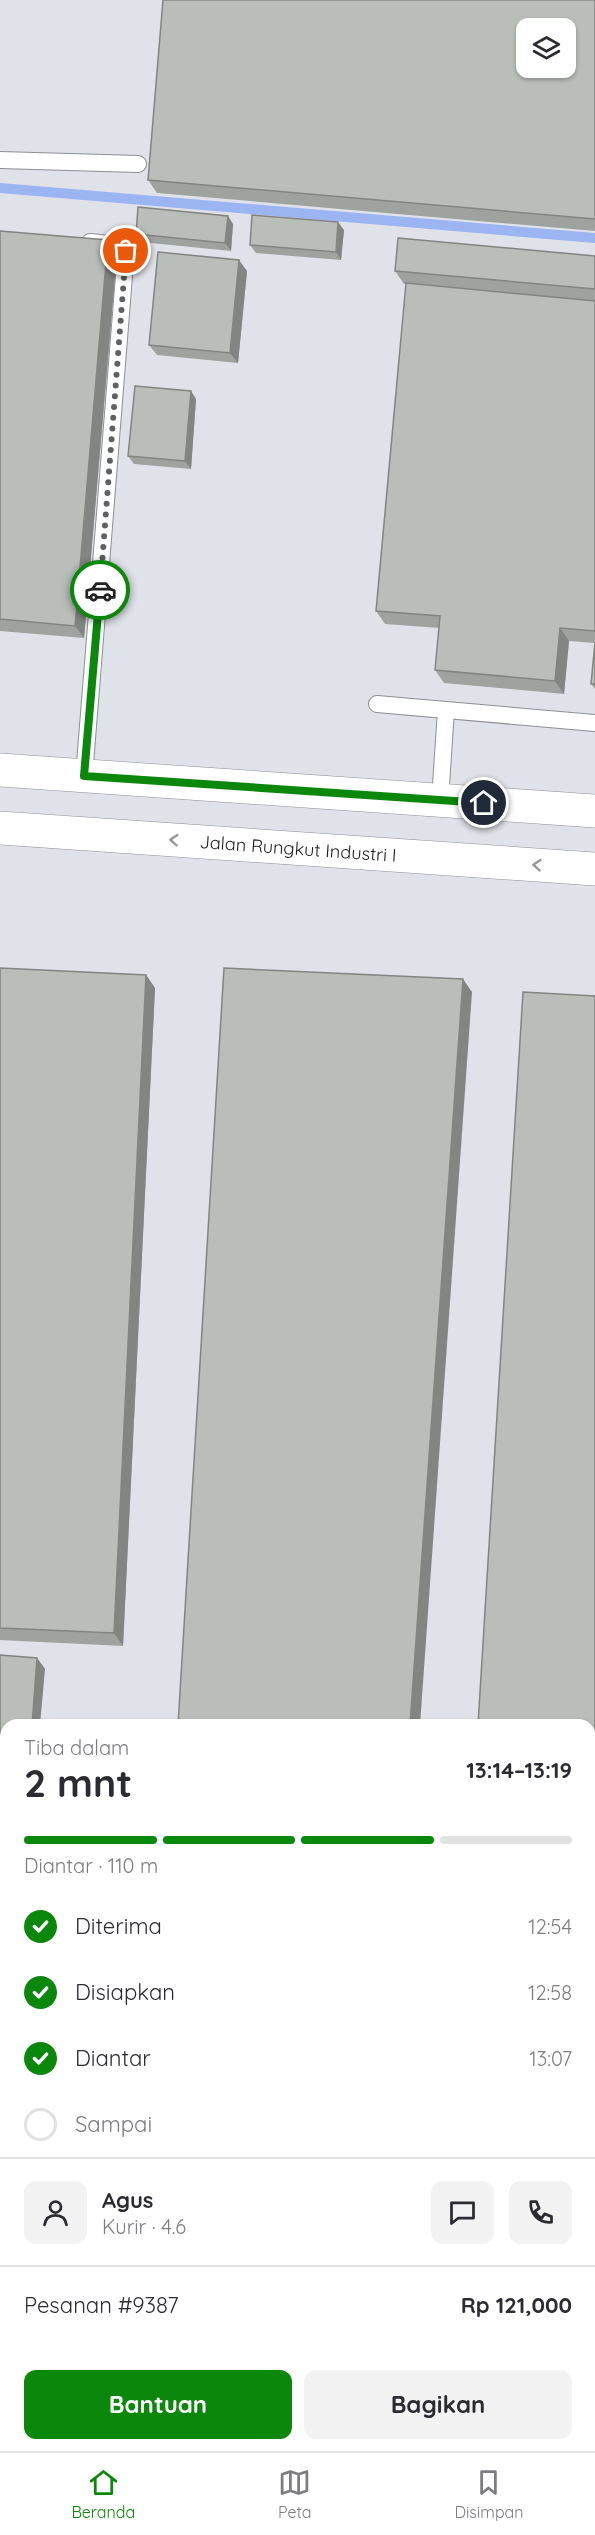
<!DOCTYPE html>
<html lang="id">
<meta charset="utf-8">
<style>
:root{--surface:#fff;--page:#f2f2f3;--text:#2b2b33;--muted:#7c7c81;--line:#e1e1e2;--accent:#0b870b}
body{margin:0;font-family:Quicksand,sans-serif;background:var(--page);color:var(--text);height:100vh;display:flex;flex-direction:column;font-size:22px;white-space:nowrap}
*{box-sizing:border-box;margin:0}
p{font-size:20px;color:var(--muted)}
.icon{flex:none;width:33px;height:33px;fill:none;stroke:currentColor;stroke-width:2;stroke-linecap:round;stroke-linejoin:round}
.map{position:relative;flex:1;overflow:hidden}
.side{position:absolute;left:0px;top:1719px;width:596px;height:732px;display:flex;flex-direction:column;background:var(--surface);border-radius:18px 18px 0 0;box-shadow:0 2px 4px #0004}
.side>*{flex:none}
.tools{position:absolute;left:516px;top:18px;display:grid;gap:12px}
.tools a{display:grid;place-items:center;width:60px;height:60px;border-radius:12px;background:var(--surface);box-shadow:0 2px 4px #0004;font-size:30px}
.pin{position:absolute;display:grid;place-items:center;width:51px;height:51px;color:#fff;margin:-26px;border:3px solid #fff;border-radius:50%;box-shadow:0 2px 6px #0007}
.courier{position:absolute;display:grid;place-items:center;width:60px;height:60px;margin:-30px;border:4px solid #0b870b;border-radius:50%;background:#fff;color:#222;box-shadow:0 2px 8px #0007}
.overview em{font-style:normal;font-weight:800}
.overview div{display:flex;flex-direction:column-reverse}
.overview{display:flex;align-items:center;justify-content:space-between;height:102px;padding:0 24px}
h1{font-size:39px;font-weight:800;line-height:45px}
.bar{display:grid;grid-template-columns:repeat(4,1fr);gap:9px 6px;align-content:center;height:72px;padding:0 24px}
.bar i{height:8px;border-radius:4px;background:var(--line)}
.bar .current{background:var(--accent)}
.bar p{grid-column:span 4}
.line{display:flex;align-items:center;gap:15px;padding:0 24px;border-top:2px solid var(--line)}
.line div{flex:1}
.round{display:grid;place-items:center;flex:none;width:63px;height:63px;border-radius:12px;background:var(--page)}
ol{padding:0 24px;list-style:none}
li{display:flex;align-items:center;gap:18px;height:66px}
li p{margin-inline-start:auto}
li .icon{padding:6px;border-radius:50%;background:var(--accent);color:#fff;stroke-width:4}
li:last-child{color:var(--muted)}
li i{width:33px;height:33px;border:3px solid var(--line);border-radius:50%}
.primary-button{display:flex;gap:12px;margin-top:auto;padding:12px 24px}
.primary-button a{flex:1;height:69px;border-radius:12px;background:var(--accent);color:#fff;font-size:24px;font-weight:800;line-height:69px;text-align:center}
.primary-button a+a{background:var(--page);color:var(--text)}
.tab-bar{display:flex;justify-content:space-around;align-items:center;height:84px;border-top:2px solid var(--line);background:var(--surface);font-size:16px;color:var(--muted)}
.tab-bar a{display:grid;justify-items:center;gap:3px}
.tab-bar .current{color:var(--accent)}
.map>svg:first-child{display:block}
</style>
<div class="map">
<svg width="595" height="2451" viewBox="0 0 595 2451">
<rect width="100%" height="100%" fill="#dfe2e8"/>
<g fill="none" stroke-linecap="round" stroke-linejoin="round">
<path stroke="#9ab5f1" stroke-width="10" d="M0,188l595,50
M0,1797l6,1
M590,1838l5,1"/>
<g stroke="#8c8f95" stroke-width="18">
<path id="service" d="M0,160l138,4
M377,704l218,19
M84,776l42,-525 -5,-6 -31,-3
M440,800l6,-90
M111,2451v-6
M377,2451l1,-6"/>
</g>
<g stroke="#8c8f95" stroke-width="34">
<path id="minor" d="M0,770l595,41
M0,828l595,41"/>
</g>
<use href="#service" stroke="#fff" stroke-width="16"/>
<use href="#minor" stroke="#fff" stroke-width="33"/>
</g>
<path fill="#9fa39f" d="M595,0v231l-438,-38 -9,-13z
M233,224l-2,27 -90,-9 -5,-8z
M344,230l-3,30 -85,-7 -6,-8z
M0,231l117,22 -33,385 -84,-7z
M595,256v433l-4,-5 4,-41 -26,-2 -5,53 -120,-11 -9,-13 4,-42 -54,-4 -9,-13 30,-327h-2l-9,-13z
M247,271l-9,92 -81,-8 -8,-10z
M196,399l-5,70 -57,-5 -6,-8z
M0,968l146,7 9,13 -32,658 -123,-6z
M595,996v784l-5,-1z
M0,1655l37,3 8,11 -39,56v28h-6z
M590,1879h5v572h-168l-4,-6h167z"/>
<path fill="#828582" d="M228,216l5,8 -2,27 -6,-8z
M338,222l6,8 -3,30 -5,-8z
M108,240l9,13 -33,385 -9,-12z
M239,260l8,11 -9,92 -8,-10z
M191,391l5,8 -5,70 -6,-8z
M560,628l9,13 -5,53 -9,-13z
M146,975l9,13 -32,658 -9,-13z
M463,979l9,13 -52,733h-10z
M37,1658l8,11 -5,56h-8z
M73,2445h10v6h-10z
M348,2445h10l-1,6h-10z"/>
<path fill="#b9beb9" stroke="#828582" stroke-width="1.5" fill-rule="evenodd" d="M163,0h432v219l-447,-39zM526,28h40v40h-40z
M138,207l90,9 -3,27 -89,-9z
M252,215l86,7 -2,30 -86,-7z
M0,231l108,9 -33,386 -75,-7z
M398,238l197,18v33l-200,-18z
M158,252l81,8 -9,93 -81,-8z
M406,283l189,18v330l-35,-3 -5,53 -120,-11 5,-54 -64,-5z
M135,386l56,5 -6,70 -57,-5z
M595,642v42h-4z
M0,968l146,7 -32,658 -114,-5z
M224,968l239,11 -53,746h-232z
M523,992l72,4v771h-5v-42h-112z
M0,1655l37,3 -5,67h-26v18l-6,-1z
M0,1864l6,1v580h67v6h-73z
M590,1879h5v106l-5,-1z
M590,1995h5v456h-86l-77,-6h158z
M125,2445h223l-1,6h-222z"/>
<defs><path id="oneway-chevron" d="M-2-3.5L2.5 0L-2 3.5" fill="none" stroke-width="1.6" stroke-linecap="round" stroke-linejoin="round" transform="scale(1.5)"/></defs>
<g stroke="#989899">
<use href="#oneway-chevron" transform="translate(174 840) rotate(-176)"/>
<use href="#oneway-chevron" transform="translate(537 865) rotate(-176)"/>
</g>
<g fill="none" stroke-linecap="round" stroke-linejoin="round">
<path stroke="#5e6064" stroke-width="6" stroke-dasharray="0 10.8" d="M100,590l26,-339"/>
<path stroke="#0b870b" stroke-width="8" d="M100,590l-16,186 400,27"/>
</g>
<g text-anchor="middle" stroke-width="4.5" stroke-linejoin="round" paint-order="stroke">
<g font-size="18" fill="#191a1d" stroke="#fff">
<text transform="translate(298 849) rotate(4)" y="6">Jalan Rungkut Industri I</text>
</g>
</g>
</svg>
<div class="tools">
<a><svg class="icon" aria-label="layers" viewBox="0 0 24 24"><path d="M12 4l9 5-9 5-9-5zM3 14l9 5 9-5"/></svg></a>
</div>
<div class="pin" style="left:126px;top:251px;background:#ea580c"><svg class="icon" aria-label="bag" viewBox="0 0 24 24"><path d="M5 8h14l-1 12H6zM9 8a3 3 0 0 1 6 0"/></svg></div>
<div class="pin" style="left:484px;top:803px;background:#1f2937"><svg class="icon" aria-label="home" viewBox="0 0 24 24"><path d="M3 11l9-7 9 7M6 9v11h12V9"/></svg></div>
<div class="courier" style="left:100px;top:590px"><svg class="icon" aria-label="car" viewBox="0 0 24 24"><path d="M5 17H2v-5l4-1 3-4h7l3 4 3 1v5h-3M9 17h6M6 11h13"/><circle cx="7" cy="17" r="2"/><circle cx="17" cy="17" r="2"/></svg></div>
<section class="side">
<div class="overview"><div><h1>2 mnt</h1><p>Tiba dalam</p></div><em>13:14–13:19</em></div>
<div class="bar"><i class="current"></i><i class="current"></i><i class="current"></i><i></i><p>Diantar · 110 m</p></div>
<ol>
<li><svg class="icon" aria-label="check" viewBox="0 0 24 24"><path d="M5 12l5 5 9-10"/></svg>Diterima<p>12:54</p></li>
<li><svg class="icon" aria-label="check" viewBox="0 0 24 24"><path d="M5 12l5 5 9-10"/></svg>Disiapkan<p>12:58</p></li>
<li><svg class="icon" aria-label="check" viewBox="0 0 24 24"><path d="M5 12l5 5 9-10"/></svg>Diantar<p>13:07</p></li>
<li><i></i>Sampai</li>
</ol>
<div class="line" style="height:108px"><a class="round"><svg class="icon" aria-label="person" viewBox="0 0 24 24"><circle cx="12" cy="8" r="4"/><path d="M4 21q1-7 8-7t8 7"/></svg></a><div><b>Agus</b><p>Kurir · 4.6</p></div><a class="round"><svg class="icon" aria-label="chat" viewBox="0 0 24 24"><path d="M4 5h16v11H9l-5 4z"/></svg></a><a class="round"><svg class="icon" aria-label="phone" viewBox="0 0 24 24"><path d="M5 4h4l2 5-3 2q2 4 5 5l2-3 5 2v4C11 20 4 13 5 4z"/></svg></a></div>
<div class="line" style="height:78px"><div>Pesanan #9387</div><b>Rp 121,000</b></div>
<div class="primary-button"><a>Bantuan</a><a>Bagikan</a></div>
</section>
</div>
<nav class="tab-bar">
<a class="current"><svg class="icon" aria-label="home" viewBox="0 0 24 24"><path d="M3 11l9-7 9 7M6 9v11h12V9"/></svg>Beranda</a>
<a><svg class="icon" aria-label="map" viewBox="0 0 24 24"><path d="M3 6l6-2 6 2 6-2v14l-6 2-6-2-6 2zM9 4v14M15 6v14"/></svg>Peta</a>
<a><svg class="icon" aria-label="saved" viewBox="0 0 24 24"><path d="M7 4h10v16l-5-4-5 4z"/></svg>Disimpan</a>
</nav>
